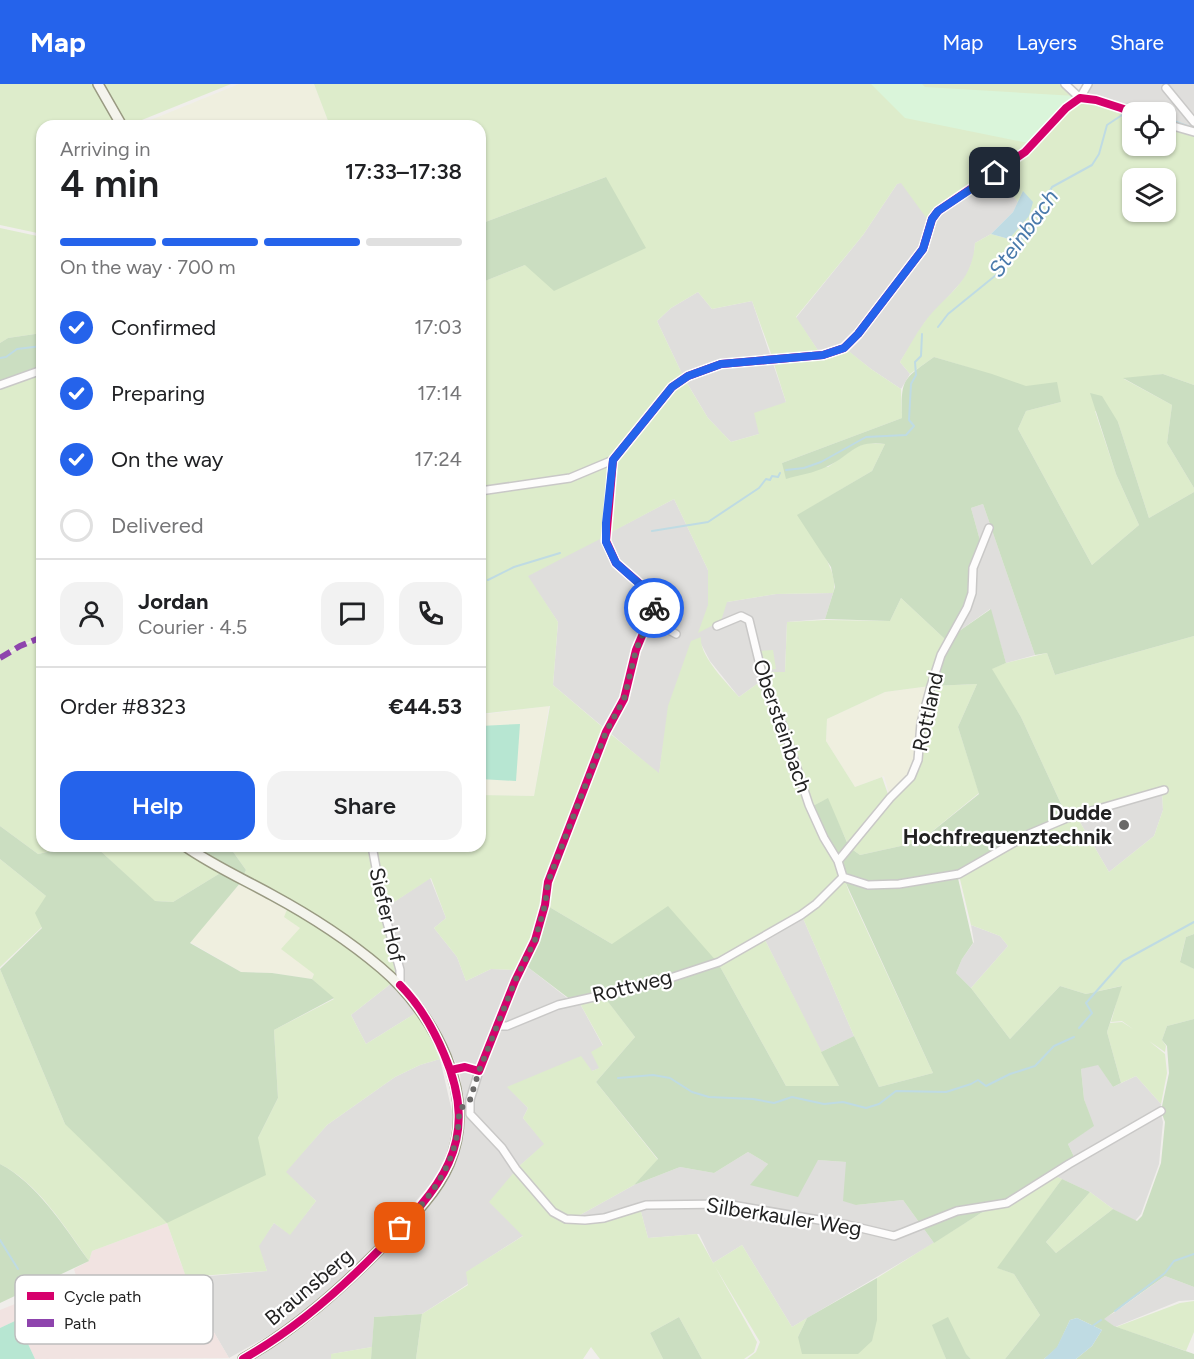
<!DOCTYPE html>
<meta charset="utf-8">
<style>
:root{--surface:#fff;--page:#f2f2f2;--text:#202124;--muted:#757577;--line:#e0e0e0;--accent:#2563eb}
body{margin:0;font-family:Figtree,sans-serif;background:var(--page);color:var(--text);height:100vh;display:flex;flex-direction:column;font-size:22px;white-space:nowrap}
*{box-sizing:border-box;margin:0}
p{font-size:20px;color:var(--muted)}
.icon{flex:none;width:33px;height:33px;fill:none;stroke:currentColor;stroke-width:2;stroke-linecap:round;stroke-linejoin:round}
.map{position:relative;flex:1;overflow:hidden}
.side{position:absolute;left:36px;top:36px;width:450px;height:732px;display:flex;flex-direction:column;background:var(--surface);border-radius:18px;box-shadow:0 2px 4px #0004}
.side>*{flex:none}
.fabs{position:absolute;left:1122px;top:18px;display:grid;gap:12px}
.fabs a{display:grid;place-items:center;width:54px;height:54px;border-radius:12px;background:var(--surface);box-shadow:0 2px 4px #0004;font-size:30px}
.pin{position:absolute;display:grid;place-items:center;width:51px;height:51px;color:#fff;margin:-26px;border-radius:12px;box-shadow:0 3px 9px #0006}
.courier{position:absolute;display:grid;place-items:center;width:60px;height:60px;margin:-30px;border:4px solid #2563eb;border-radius:50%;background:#fff;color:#222;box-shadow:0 2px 8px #0007}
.overview em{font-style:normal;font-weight:600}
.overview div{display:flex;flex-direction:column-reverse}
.overview{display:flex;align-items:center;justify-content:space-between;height:102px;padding:0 24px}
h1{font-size:39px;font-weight:600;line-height:45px}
.bar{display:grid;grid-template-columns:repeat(4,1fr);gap:9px 6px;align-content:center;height:72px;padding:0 24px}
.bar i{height:8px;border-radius:4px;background:var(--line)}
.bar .selected{background:var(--accent)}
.bar p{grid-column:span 4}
.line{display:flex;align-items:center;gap:15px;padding:0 24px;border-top:2px solid var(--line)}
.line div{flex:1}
.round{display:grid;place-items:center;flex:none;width:63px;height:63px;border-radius:18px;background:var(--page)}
ol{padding:0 24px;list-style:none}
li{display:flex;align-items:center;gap:18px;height:66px}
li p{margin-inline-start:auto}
li .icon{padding:6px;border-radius:50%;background:var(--accent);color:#fff;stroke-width:4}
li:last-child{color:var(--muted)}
li i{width:33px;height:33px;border:3px solid var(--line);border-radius:50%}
.button{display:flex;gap:12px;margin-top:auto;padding:12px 24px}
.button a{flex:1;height:69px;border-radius:18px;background:var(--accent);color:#fff;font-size:24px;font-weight:600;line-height:69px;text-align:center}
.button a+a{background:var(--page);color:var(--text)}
header{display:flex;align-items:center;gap:36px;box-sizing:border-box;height:84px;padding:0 30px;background:var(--accent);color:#fff}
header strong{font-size:28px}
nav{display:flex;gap:33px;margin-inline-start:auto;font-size:21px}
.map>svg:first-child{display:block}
</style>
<header>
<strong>Map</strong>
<nav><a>Map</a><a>Layers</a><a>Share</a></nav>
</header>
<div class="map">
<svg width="1194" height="1275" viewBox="0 0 1194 1275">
<rect width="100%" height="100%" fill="#f0eeeb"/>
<path fill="#dfdedc" d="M1090,0h104v42l-3,3 -25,-8v-9h-25l-50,-17 -6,-3z
M996,90l22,28 -5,10 -22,22 -16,9 -1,14 -8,20 -41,45 -25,40 10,12 -9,15 -30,-20 -28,-22 -22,8 -25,-37 67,-83 34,-51 4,-2 37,30z
M698,208l14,17 40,-8 34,101 -27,32 -28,8 -23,-24 -24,-40 -27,-57 14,-13z
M674,415l34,71 19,32 49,-8 57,-1 -8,26 -38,3 -2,50h-24l3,16 -7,-4 -18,13 -29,-36 -10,-19 -36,99 -5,33 -106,-89 5,-63 -31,-46z
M983,420l52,151 -29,8 -16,-54 -38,27 29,-92 -10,-36z
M1162,708l1,18 -9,26 -45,36 -32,-55z
M430,794l16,40 -12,10 23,29 9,24 25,-12 25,1 9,-5 46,36 7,-1 25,46 -11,6 8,16 -8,3 -84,16 20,21 -5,10 22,26 -28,24 -45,-55v-12l10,-32 -16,-6h-10l-25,-45 -27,-38 -3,-10 -16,-62z
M802,832l52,120 -33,16 -57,-114z
M971,841l29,11 8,10 -37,42 -15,-15 6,-14 12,-17z
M393,898l26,29 -53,33 -15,-29z
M440,975l13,57 -4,31 -13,31 -48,55 -69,67 -44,32 -46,26 -31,-53 -12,-27 81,-7 -9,-25 16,-23 16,11 26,-33 -31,-29 42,-47 68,-48 25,-12z
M1098,980l15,23 23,-11 25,28 -1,7 3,11 -4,42 -18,50 -6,7 -22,-12 -23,-17 -37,-17 22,-16 -7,-15 25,-18 -9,-27 -3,-30z
M466,986l11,2 -9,42 33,35 15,21 8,65 -57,37 1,12 -46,30 -48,3 -2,30 -40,7 -1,5h-80l34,-19 30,-22 136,-149 9,-22 3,-36 -3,-37z
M748,1068l20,12 -17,21 67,-25 28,2 10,43 47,-5 31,43 -142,84 -50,-82 -29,18 -14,-29 -51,4 -8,-30 -50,11 -10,-4 54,-30 46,-18 34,6z
M1165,1192l29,11v13l-15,1 -64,26 -12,-8 12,-7z"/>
<path fill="#f1e3e1" d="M167,1139l13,38 18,44 31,53 -194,1 -18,-39 -17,8v-18l77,-31 -3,-10 15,-8 3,-10z"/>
<path fill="#efefdf" d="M239,0h75l16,42h-194z
M930,602l-12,74 -8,16 -20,21 -6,-21 -29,11 -29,-46 1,-22 58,-27z
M549,622l-15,90 -54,-1v-80z
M241,798l47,25 12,21 14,46 -2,5 -40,-6 -31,-1 -51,-30z"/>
<path fill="#ddeccb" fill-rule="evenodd" d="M0,0h92l26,42h-76v108l-42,-9z
M102,0h129l-104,42z
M314,0h749l16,14 -55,53 -88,60 -6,12 -29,-40 -4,1 -34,51 -67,82 25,38 -48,4 -21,-58 -40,8 -14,-17 -27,16 -14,13 27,57 -72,80 -42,18 -90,14v-207l45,-18 81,-88 -126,47v-98h-150z
M1081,17l10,1 41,13v31h34v-20l28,9v250l-31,-11 -39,5 48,26 -5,38 27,45v4l-45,26 -31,-96 -23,-11 21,63 23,51 -47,40 -74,-136 8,-18 35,-9c-42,-19 -83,-32 -127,-45l-24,17 -10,-12c8,-13 15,-27 24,-39 22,-30 48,-38 51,-80l16,-9 18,5 14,-48 -5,11 -22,-28 71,-65zM1132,94h34v34h-34z
M0,144l42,9v96l-34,5 -8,5z
M846,265l25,20 30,20 1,29 -120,45 46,4 28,-20 11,-4 18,1 -13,27 -74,44c11,18 43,56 35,78l-57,1 -49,8 -6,19 -23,12 10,-28v-35l-34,-71 -66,35 7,-73 59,-73 11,-8 23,38 23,24 28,-8 -5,-21 32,-11 -13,-41z
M42,287v265l-23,10 -19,11v-271z
M604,382l5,4 -5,67 -76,39 30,46 -5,63 53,45 -59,152 -8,41 -14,35 -9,12 -25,-1 -25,12 -9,-24 -23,-29 12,-10 -15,-40 -46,30 -12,-62h107v-51l54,1 16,-90 -70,8v-221l92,-14z
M901,514l46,43 -17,45 -45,6 -58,27 -1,22 29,46 27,-10 7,20 -40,49 -22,-47 -16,8 -49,-135h23l2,-50 38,-2 65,1z
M1194,552v298l-8,3 -6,24 14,8v50l-27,7 -5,14 4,6 -1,6 -16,-11 16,13 2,19 -6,31 -25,-28 -15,7 -14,-51 3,-9 12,-1 11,7 -11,-8 -11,1 10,-36 -35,8 -26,-8 -50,53 -39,-51 37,-42 -8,-10 -29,-11 -12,-50 71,-40 47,-18 32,55 45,-36 9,-26 -1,-18 -95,25 -46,-100 -30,-48 15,-6 41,-10 8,22z
M701,553c-2,19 26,46 38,60l18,-13h5l8,16 38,105 34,72 -26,26 -99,58 -105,-17 -66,-39 3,-22 59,-151 51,41 9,-67 23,-65z
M42,554v208h34l-38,8 -38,-28v-167l20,-12z
M773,566l3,19 -13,2 -4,-20z
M977,600l-19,43 21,66 -60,49 -59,13 -11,-8 62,-70 21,-91z
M95,762h84l11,8 32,18 -49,30 -19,-1z
M229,762h141l27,129 -1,2 -153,-101 3,-6z
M0,775l46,37 -4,31 -42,40z
M844,794l5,14 84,181 -54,14 -25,-51 -52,-120z
M288,823l49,32 56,43 -42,33 15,29 53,-33 21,48 -20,6 -25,12 -68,48 -41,47 30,29 -26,34 -16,-12 -15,23 8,25 -81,6 -19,-54 -75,28 -3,10c-24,-34 -51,-78 -89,-97v-195l65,155 193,14 20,-40 -4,-68 60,-31 -22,-20 2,-5 -33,-25 19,-21 -16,-11z
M764,854l75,148h-53l-68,-123z
M603,911l32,42 -39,45 62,78 -24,25 -54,30 10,4c-39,0 -50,-24 -73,-51l27,-24 -21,-26 5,-10 -21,-21 74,-31 11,15 7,-3 -8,-16 12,-7 -25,-45z
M516,1086l37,43 32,8 55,-13 8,30 49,-4 60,108 -3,10 -10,7h-42l-23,-42 -29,16 13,26h-63l-9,-12 -8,12h-167l6,-45 46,-29 -2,-13 57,-36 -34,-34z
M1053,1091l9,4 -64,89 16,6 26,41 -35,44h-34l-38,-34 13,34h-199l9,-7 4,-10 -47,-79 29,-18 50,82 15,-9 -9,19 79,-17v-42l104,-65 21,-8z
M1090,1108l23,17 -57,44 -10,-11z
M1194,1217v31l-8,19 -70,-24 64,-24z
M372,1263l-1,12h-40v-5z"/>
<path fill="#cbdec1" d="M606,93l40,71 -92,43 -29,-26 -45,18v-59z
M42,249v36l-42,15v-41l8,-5z
M934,273l58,17 34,12 31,-4 4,20 -35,9 -8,18 74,136 47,-40 -23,-51 -26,-81 12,3 16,26 31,96 45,-26v144l-139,39 -8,-22 -12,2 -52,-151 -12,4 10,36 -11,50 -23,47 -46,-43 -11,23 -65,-2 10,-32 -4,-20 -34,-52 75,-44 13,-27c-33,-4 -33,12 -59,23 -12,6 -27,8 -40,12l-4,-16 120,-45c-1,-39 0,-38 32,-61z
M1163,290l31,11v103l-27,-45 5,-38 -49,-27z
M991,525l15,54 -14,6 29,48 46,100 -110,57 16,69 -11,16 -6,14 15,15 39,51 50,-53 26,8 36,-8 -15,46 14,51 -8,4 -15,-22 -17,4 3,30 10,27 -26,18 7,15 -68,43 -26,11 -47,30 -31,-43 -47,5 -13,-4 3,-39 -28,-2 -20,37 -48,-12 18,-21 -20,-12 -34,21 -34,-6 -46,18 24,-26 -62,-77 39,-45 -33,-43 -31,6 -46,-35 21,-60 66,39 56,-38 50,57 68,123h53l-18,-34 33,-16 25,51 54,-14 -122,-266 17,-9 21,49 11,8 59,-13 60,-48 -21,-67 19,-43 -45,2 20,-50z
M0,742l38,28 38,-8h19l60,55 18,1 49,-30 19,10 -51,61 51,29 31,1 40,6 22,19 -60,32 4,68 -20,40 8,37 -99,48 -102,-99 -65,-155 42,-41 -7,-15 11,-17 -46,-37z
M195,762h34l17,24 -3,6z
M1194,850v35l-14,-7 6,-25z
M1194,935v268l-29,-11 -61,43 10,7 80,28v5h-118l16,-13 10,-16 -25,-12 -7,2 -13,28 -13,11h-39l35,-44 -26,-41 -17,-6 65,-89 28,13 -44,50 10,11 57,-44 24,12 5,-5 19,-53 4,-41 -4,-11 8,-38 -2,-27 -5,-6 5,-14z
M0,1080c37,19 65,64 89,97l-89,42z
M877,1194v42l-5,21 -14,13h-56l-4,-17 9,-19z
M422,1230l-6,45h-45l3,-42z
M679,1233l23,42h-39l-13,-26z
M948,1233l18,37 5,5h-25l-14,-34z"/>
<path fill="#daf5da" d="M871,0h51l3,3 151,9 -29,25 -19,22 -123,-25z"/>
<path fill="#b7e6d2" d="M520,640l-4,57 -36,-2v-53z
M17,1236l18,39h-35v-31z"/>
<path fill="#bfdbe3" d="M1023,107l10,11 -4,14 -20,23 -18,-5 22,-22z
M1077,1234l25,12 -10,16 -16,13h-32l13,-12 13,-27z"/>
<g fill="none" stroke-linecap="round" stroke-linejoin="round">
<path stroke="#bfdbe3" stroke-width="2" d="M1132,23l7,-1 16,6
M1166,34l24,9
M938,243l10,-13 53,-43 31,-48 20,-36 40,-22 7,-11 8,-29 18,-12
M0,274l6,-1 11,-8 25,-3
M786,386l18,-2 17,-6 45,-25 40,-2 8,-9 -5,-6 2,-36 5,-9 -1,-13 6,-6 1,-22
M652,447l56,-9 51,-34 7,-9 4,1 2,-4 6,1 2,-4
M488,496l26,-13 46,-14
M1079,944l13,-15 -6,-10 37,-42 71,-39
M618,994l35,-3 17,3 22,14 17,5 44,2 21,4 18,-6 32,7 19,-2 23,6 13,-4 17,-13 50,1 25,-8 7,-4 8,6 24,-12 25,-8 19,-20 20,-9
M0,1156l18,29
M1115,1227l50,-38 9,-12 20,-7
M1091,1243l10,-7"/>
<g stroke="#c9c8c7" stroke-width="10">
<path id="street" d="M1065,0l15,14 16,2 37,12
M1166,4l28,34
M1166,40l28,8
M0,301l42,-15
M613,376l-7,81 10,22 32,28 4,4 3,10 -19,45 -12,49 -18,33 -58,150 -3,23 -10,35 -20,41 -36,90 -9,29v14l32,34 14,21 37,43 13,7 19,1 19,-2 42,-13 80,-1 122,21 46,11 63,-25 50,-8 62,-39 92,-53
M480,407l90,-13 43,-18 59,-73 16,-11 33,-12 102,-9 21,-7 14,-14 65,-85 9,-30 6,-8 87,-59 41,-44 14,-10 8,-14
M649,535l27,15
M717,542l24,-10 8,4 16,66 18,40 26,79 15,33 14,23 5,16
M372,762l12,65 16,59v15
M838,777l52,-63 21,-21 7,-17 3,-37 10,-37 10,-31 26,-47 5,-15 1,-25 16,-40
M843,793l25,8 31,-1 60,-10 70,-40 38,-16 97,-28
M497,942h10l51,-21 94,-21 67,-22 82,-47 15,-11 27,-27
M451,986l14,-3 14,4"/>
</g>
<g stroke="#999a82" stroke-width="12">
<path id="secondary" d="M98,0l24,42
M185,762c27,19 58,33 87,49 37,20 76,45 109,73 53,45 98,127 68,196 -15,35 -46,61 -72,88 -41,41 -83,78 -134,107"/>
</g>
<use href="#street" stroke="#fdfcfc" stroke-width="7"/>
<use href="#secondary" stroke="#f4f4ed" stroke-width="9"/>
<path stroke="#8e44ad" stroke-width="6" stroke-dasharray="12 6" stroke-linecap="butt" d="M0,574l20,-12 22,-9"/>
<g stroke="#fff" stroke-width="11">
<path id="cycleway" d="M451,986l14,-3 14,4 36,-90 20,-41 10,-35 3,-23 58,-150 18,-33 12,-49 19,-45 -3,-10 -4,-4 -32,-28 -10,-22 7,-81 59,-73 16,-11 33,-12 102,-9 21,-7 14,-14 65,-85 9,-30 6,-8 87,-59 41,-44 14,-10 16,2 37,12
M243,1275c51,-29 94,-66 135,-108 61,-62 105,-106 66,-197 -11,-26 -25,-50 -44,-69"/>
</g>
<use href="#cycleway" stroke="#d6006c" stroke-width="8"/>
</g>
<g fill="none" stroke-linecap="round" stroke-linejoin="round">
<path stroke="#6a6968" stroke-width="6" stroke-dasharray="0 10.8" d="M400,1144c33,-33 60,-69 59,-118l11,-10 9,-29 36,-90 20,-41 10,-35 3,-23 58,-150 18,-33 12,-49 18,-42"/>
<path stroke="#2563eb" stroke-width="8" d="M654,524l-2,-13 -36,-32 -10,-21v-19l7,-63 59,-73 16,-11 33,-12 102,-9 21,-7 14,-14 65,-85 9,-30 6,-8 57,-38"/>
</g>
<circle fill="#6a6968" stroke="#fff" stroke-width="2" cx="1124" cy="741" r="6"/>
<g text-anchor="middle" stroke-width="4.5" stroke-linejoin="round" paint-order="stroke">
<g font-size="21" fill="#222" stroke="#fff">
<text transform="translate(928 628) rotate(-78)" y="7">Rottland</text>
<text transform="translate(782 642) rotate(71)" y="7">Obersteinbach</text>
<text transform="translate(387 831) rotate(77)" y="7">Siefer Hof</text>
<text transform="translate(632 902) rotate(-14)" y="7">Rottweg</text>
<text transform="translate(784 1133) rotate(9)" y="7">Silberkauler Weg</text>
<text transform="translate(309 1203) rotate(-40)" y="7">Braunsberg</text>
</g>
<g font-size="21" font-weight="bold" fill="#222" stroke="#fff" text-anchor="end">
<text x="1112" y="736">Dudde<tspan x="1112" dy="24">Hochfrequenztechnik</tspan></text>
</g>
<g font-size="22" font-style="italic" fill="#4a7aab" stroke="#fff">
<text transform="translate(1023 149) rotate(-54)" y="8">Steinbach</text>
</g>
</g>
<rect x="15" y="1191" width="198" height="69" rx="9" fill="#fff" stroke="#bdbdbd" stroke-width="1.5"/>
<rect x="27" y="1208" width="27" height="8" fill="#d6006c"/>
<rect x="27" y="1235" width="27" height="8" fill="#8e44ad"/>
<g font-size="16" fill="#222">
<text x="64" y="1218">Cycle path</text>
<text x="64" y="1245">Path</text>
</g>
</svg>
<div class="fabs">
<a><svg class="icon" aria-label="locate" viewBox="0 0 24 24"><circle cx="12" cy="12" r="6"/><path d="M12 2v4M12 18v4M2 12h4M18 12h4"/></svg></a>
<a><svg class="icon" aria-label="layers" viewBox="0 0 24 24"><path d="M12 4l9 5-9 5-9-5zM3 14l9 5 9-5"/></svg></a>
</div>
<div class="pin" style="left:400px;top:1144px;background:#ea580c"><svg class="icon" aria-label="bag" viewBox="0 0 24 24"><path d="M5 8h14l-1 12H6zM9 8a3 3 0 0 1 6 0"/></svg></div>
<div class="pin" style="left:995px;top:89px;background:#1f2937"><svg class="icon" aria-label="home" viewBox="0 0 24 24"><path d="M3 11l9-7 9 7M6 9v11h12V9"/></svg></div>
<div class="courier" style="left:654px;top:524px"><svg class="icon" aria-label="bike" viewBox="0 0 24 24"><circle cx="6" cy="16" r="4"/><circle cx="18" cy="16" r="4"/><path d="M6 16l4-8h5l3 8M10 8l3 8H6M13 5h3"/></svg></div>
<section class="side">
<div class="overview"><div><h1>4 min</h1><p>Arriving in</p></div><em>17:33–17:38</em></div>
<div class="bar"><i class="selected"></i><i class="selected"></i><i class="selected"></i><i></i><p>On the way · 700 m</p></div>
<ol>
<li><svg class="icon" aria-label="check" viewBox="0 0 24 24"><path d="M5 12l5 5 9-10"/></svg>Confirmed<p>17:03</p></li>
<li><svg class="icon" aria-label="check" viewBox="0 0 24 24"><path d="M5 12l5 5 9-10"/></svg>Preparing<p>17:14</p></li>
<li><svg class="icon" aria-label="check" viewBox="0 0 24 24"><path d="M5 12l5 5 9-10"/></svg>On the way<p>17:24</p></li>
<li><i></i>Delivered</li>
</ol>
<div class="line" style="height:108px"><a class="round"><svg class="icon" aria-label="person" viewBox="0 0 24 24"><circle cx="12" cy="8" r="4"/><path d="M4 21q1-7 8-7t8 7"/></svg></a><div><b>Jordan</b><p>Courier · 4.5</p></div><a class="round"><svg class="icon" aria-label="chat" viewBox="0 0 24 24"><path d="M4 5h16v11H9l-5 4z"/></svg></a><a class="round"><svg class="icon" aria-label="phone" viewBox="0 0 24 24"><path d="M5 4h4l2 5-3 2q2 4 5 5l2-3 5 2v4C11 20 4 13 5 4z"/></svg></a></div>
<div class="line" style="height:78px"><div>Order #8323</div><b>€44.53</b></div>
<div class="button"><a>Help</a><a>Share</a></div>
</section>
</div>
